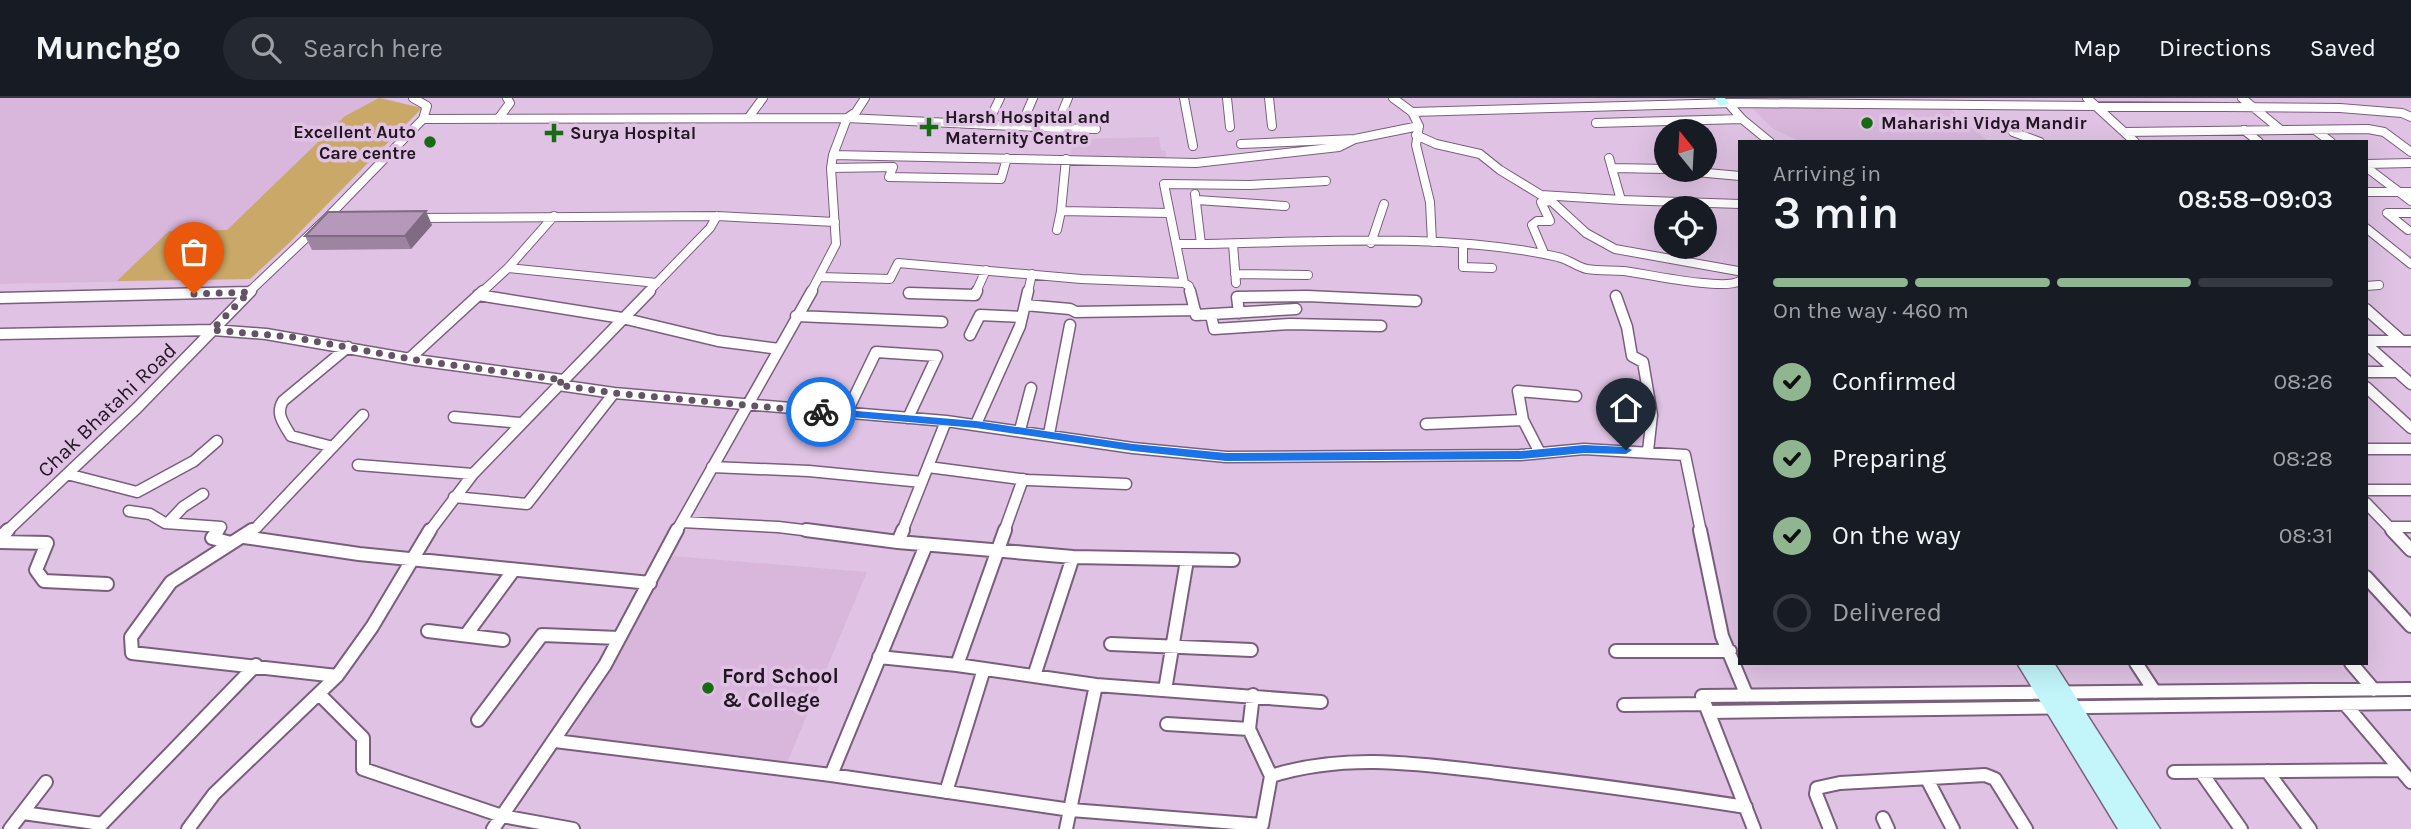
<!DOCTYPE html>
<meta charset="utf-8">
<style>
:root{--surface:#171b24;--page:#242831;--text:#f1f3f6;--muted:#9ea1a6;--line:#363941;--accent:#8fb690}
body{margin:0;font-family:Karla,sans-serif;background:var(--page);color:var(--text);height:100vh;display:flex;flex-direction:column;font-size:26px;white-space:nowrap}
*{box-sizing:border-box;margin:0}
p{font-size:23px;color:var(--muted)}
.icon{flex:none;width:38px;height:38px;fill:none;stroke:currentColor;stroke-width:2;stroke-linecap:round;stroke-linejoin:round}
.map{position:relative;flex:1;overflow:hidden}
.panel{position:absolute;left:1738px;top:42px;width:630px;height:525px;display:flex;flex-direction:column;background:var(--surface);border-radius:0px;box-shadow:0 7px 28px #0002}
.panel>*{flex:none}
.needle{width:46px;rotate:342deg}
.fabs{position:absolute;left:1654px;top:21px;display:grid;gap:14px}
.fabs a{display:grid;place-items:center;width:63px;height:63px;border-radius:50%;background:var(--surface);box-shadow:0 7px 28px #0002;font-size:35px}
.pin{position:absolute;display:grid;place-items:center;width:60px;height:60px;color:#fff;margin:-72px -30px;border-radius:50% 50% 50% 0;rotate:-45deg;box-shadow:0 0 7px #0007}
.pin .icon{rotate:45deg}
.courier{position:absolute;display:grid;place-items:center;width:70px;height:70px;margin:-35px;border:5px solid #1a73e8;border-radius:50%;background:#fff;color:#222;box-shadow:0 2px 9px #0007}
.headline em{font-style:normal;font-weight:600}
.headline div{display:flex;flex-direction:column-reverse}
.headline{display:flex;align-items:center;justify-content:space-between;height:119px;padding:0 35px}
h1{font-size:46px;font-weight:600;line-height:52px}
.bar{display:grid;grid-template-columns:repeat(4,1fr);gap:10px 7px;align-content:center;height:84px;padding:0 35px}
.bar i{height:9px;border-radius:5px;background:var(--line)}
.bar .selected{background:var(--accent)}
.bar p{grid-column:span 4}
ol{padding:0 35px;list-style:none}
li{display:flex;align-items:center;gap:21px;height:77px}
li p{margin-inline-start:auto}
li .icon{padding:7px;border-radius:50%;background:var(--accent);color:#111;stroke-width:4}
li:last-child{color:var(--muted)}
li i{width:38px;height:38px;border:4px solid var(--line);border-radius:50%}
header{display:flex;align-items:center;gap:42px;box-sizing:border-box;height:98px;padding:0 35px;background:var(--surface);border-bottom:2px solid var(--line)}
header strong{font-size:33px}
nav{display:flex;gap:38px;margin-inline-start:auto;font-size:24px}
.search{width:490px;height:63px;background:var(--page);display:flex;align-items:center;gap:18px;box-sizing:border-box;padding:0 24px;border-radius:38px;color:var(--muted);font-size:26px}
.map>svg:first-child{display:block}
</style>
<header>
<strong>Munchgo</strong>
<div class="search"><svg class="icon" aria-label="search" viewBox="0 0 24 24"><circle cx="10" cy="10" r="6"/><path d="M15 15l6 6"/></svg>Search here</div>
<nav><a>Map</a><a>Directions</a><a>Saved</a></nav>
</header>
<div class="map">
<svg width="2411" height="731" viewBox="0 0 2411 731">
<rect width="100%" height="100%" fill="#e0c3e4"/>
<path fill="#d9b7dd" d="M0,0h383l39,10 -132,134 -40,37 -250,5z
M1749,7l200,3 40,34h-187l-29,-13z
M1159,39l2,13 5,1v6h-96l4,-18z
M673,458l194,16 -80,191 -218,-28z"/>
<path fill="#caa867" d="M379,0l43,10 -134,136 -38,35 -133,2 52,-50 58,-1 118,-114z"/>
<g fill="none" stroke-linecap="round" stroke-linejoin="round">
<g stroke="#7a5f7d" stroke-width="10">
<path id="street-far2" d="M1184,0l9,48
M1227,0l3,29
M1269,0l3,28
M1393,0l19,14
M2087,0l48,44
M2242,0l39,32
M1729,6l13,15 28,23
M749,19l14,-19
M423,21l424,-1 209,10 12,-30
M498,21l12,-16 -3,-5
M1596,25l146,-4
M987,27l13,-27
M1021,28l12,-28
M1056,30l40,1
M2244,32l15,12
M2315,32l16,12
M2013,34l27,10
M2125,34l243,-3 16,3 27,20
M1416,37l20,9 44,10 20,16 41,25 80,5
M1241,46l114,-5 64,-13
M833,57l363,8 143,-16 16,-8
M1609,60l12,42 119,4
M1066,61l-5,52 108,2
M2366,66l45,-1
M2366,69l45,34
M831,70l62,-1 -4,10 112,2 6,-21
M1613,70l53,1
M1674,72l66,6
M2366,94h45
M1548,100l38,35 29,16 123,22
M1197,102l88,6
M416,120l301,-2 118,6
M2366,130l45,36
M1057,132l4,-19
M2408,132l-21,-17h24
M1432,144l-2,-40 -14,-57 3,-19 -7,-14 321,-9 607,5 62,5 9,4
M1371,145l13,-39
M1178,146h23l-6,-50
M1201,146c112,-2 248,-12 357,13 10,2 19,10 29,12 12,2 25,1 37,2 23,3 100,20 116,10
M1233,146l3,39
M1463,147v22l29,1
M1544,155l-12,-28 5,-4h13l-9,-19 11,-1
M508,170l149,15
M1235,176l73,1
M820,179l70,2 8,-16 183,16 103,4
M2366,188l13,-1
M237,194h12
M249,194l77,-73 97,-100 4,-13 -14,-8
M482,194l26,-24 46,-52
M648,194l62,-64 7,-12
M811,194l25,-48 -5,-76 2,-13 14,-37 9,-6 9,-14
M976,194l10,-22
M1028,194l4,-18
M1191,194l-2,-6 -5,-3 -20,-99 86,1 76,-4"/>
</g>
<g stroke="#7a5f7d" stroke-width="13">
<path id="street-far1" d="M1190,193l6,24 100,-6
M909,195l66,2 2,-4
M478,197l144,23 96,23 61,8
M1616,198l11,31 5,29 11,6 9,53 -4,36
M0,200l249,-6
M1025,207l45,4 6,3 119,-2
M2366,211l36,32
M1239,215l-2,-16 70,-1 109,5
M1211,217l3,14 76,-5 91,2
M796,218l146,6
M0,236l213,-4 53,4 150,26 147,20
M970,237l10,-20 42,2
M2366,243h45
M2366,246l45,40
M409,261l74,-68
M2366,274h32
M558,287l56,8 332,28 187,27 93,9 294,-2 64,-6 101,6 16,77
M2366,289l45,41
M846,316l30,-62 61,4 -29,62
M454,319l66,6
M976,326l44,-98 8,-35
M1426,326l97,-4
M1020,332l11,-42
M1049,336l21,-109
M333,349l-42,-11c-7,-12 -16,-22 -8,-35l65,-54
M2366,351h45
M1540,355l-17,-33 -5,-29 58,5
M358,367l115,9
M712,369l97,4 113,11
M928,369l100,13 98,4
M67,376l70,18 57,-31 23,-20
M2366,392h45
M454,399l73,7 87,-111
M2366,405l28,29
M129,413l21,3 15,9 56,4 -4,5
M682,424l96,5 42,5
M168,425l15,-16 20,-13
M2389,429h22
M6,434l131,-124 114,-117
M249,434l7,-4 107,-113
M429,434l44,-58 177,-183
M676,434l136,-241
M902,434l44,-111
M1004,434l19,-53"/>
</g>
<g stroke="#7a5f7d" stroke-width="16">
<path id="street" d="M218,432l-6,8 19,5
M252,432l-81,52 -40,55 1,16 205,23
M806,432l92,12 175,15 160,3
M1005,432l-48,135 139,20 225,17
M1700,432l22,106 25,60
M2392,432l19,20
M244,439l115,17 291,29
M0,440l8,-8
M0,444l47,1 -11,27 8,11 63,3
M898,444l5,-12
M2366,479l45,49
M428,533l75,9
M466,537l47,-64
M1111,546l140,6
M1616,553h114
M879,559l78,8
M2136,565l19,29
M2351,565l23,27
M1034,578l39,-119
M1165,592l22,-130
M320,597l43,43v31l139,47 71,13
M2345,606l66,78
M1624,607l81,-1
M1708,614l703,-9
M478,622l64,-85 77,3
M1167,626l82,5 22,47
M1249,631l4,-34
M555,643l276,34 240,35 191,15 9,-49c76,-24 150,-12 227,-3 83,10 165,21 248,34
M2267,673l43,58
M2174,674l227,-2
M2201,674l40,57
M831,677l95,-230
M1927,681l26,50
M946,694l38,-123
M23,715l79,11
M1883,720l5,11
M10,731l36,-47
M97,731l159,-164
M188,731l26,-35 123,-118 35,-49 58,-97
M493,731l112,-164 72,-135
M1066,731l30,-144
M1754,731l-52,-133 709,-7
M1830,731l-14,-35 1,-6 23,-5 145,-8 10,4 31,50"/>
</g>
<g stroke="#7a5f7d" stroke-width="3">
<path id="secondary" d="M1715,0h10l4,6 -9,2z
M2017,565h37l106,166h-42z"/>
</g>
<use href="#street-far2" stroke="#fff" stroke-width="8"/>
<use href="#street-far1" stroke="#fff" stroke-width="10"/>
<use href="#street" stroke="#fff" stroke-width="12"/>
<use href="#secondary" fill="#c2f6fa" fill-rule="evenodd"/>
</g>
<path fill="#9d84a0" d="M432,127l-21,24 -99,1 -7,-14z"/>
<path fill="#7f6b82" d="M426,113l6,14 -21,24 -6,-13z"/>
<path fill="#b699ba" stroke="#7f6b82" stroke-width="2" d="M426,113l-21,25h-100l23,-24z"/>
<path fill="#1a73e8" d="M821,310l155,13 157,23 93,9 294,-2 64,-6 42,2 6,3 -6,4 -42,-1 -64,6 -294,2 -93,-10 -157,-23 -158,-14 -2,-2z"/>
<g fill="none" stroke-linecap="round" stroke-linejoin="round">
<path stroke="#645366" stroke-width="7" stroke-dasharray="0 12.6" d="M194,196l55,-2 -37,38 80,7 124,23 147,20 -5,5 56,8 207,19"/>
</g>
<g fill="#176c13" stroke="#e0c3e4" stroke-width="2.5">
<circle cx="1867" cy="25" r="7"/>
<path d="M925.5 18.5h7v7h7v7h-7v7h-7v-7h-7v-7h7z"/>
<path d="M550.5 24.5h7v7h7v7h-7v7h-7v-7h-7v-7h7z"/>
<circle cx="430" cy="44" r="7"/>
<circle cx="708" cy="590" r="7"/>
</g>
<g text-anchor="middle" stroke-width="7" stroke-linejoin="round" paint-order="stroke">
<g font-size="18" font-weight="bold" fill="#211622" stroke="#e0c3e4" text-anchor="start">
<text x="945" y="25">Harsh Hospital and<tspan x="945" dy="21">Maternity Centre</tspan></text>
<text x="1881" y="31">Maharishi Vidya Mandir</text>
<text x="416" y="40" text-anchor="end">Excellent Auto<tspan x="416" dy="21">Care centre</tspan></text>
<text x="570" y="41">Surya Hospital</text>
</g>
<g font-size="21" fill="#211622" stroke="#e0c3e4">
<text transform="translate(107 312) rotate(-44)" y="7">Chak Bhatahi Road</text>
</g>
<g font-size="21" font-weight="bold" fill="#211622" stroke="#e0c3e4" text-anchor="start">
<text x="722" y="585">Ford School<tspan x="722" dy="24">&amp; College</tspan></text>
</g>
</g>
</svg>
<div class="fabs">
<a><svg class="needle" viewBox="-14 -14 28 28"><path d="M0-13l5 13h-10z" fill="#e53935"/><path d="M0 13l5-13h-10z" fill="#9ea1a6"/></svg></a>
<a><svg class="icon" aria-label="locate" viewBox="0 0 24 24"><circle cx="12" cy="12" r="6"/><path d="M12 2v4M12 18v4M2 12h4M18 12h4"/></svg></a>
</div>
<div class="pin" style="left:194px;top:196px;background:#ea580c"><svg class="icon" aria-label="bag" viewBox="0 0 24 24"><path d="M5 8h14l-1 12H6zM9 8a3 3 0 0 1 6 0"/></svg></div>
<div class="pin" style="left:1626px;top:352px;background:#1f2937"><svg class="icon" aria-label="home" viewBox="0 0 24 24"><path d="M3 11l9-7 9 7M6 9v11h12V9"/></svg></div>
<div class="courier" style="left:821px;top:314px"><svg class="icon" aria-label="bike" viewBox="0 0 24 24"><circle cx="6" cy="16" r="4"/><circle cx="18" cy="16" r="4"/><path d="M6 16l4-8h5l3 8M10 8l3 8H6M13 5h3"/></svg></div>
<section class="panel">
<div class="headline"><div><h1>3 min</h1><p>Arriving in</p></div><em>08:58–09:03</em></div>
<div class="bar"><i class="selected"></i><i class="selected"></i><i class="selected"></i><i></i><p>On the way · 460 m</p></div>
<ol>
<li><svg class="icon" aria-label="check" viewBox="0 0 24 24"><path d="M5 12l5 5 9-10"/></svg>Confirmed<p>08:26</p></li>
<li><svg class="icon" aria-label="check" viewBox="0 0 24 24"><path d="M5 12l5 5 9-10"/></svg>Preparing<p>08:28</p></li>
<li><svg class="icon" aria-label="check" viewBox="0 0 24 24"><path d="M5 12l5 5 9-10"/></svg>On the way<p>08:31</p></li>
<li><i></i>Delivered</li>
</ol>
</section>
</div>
